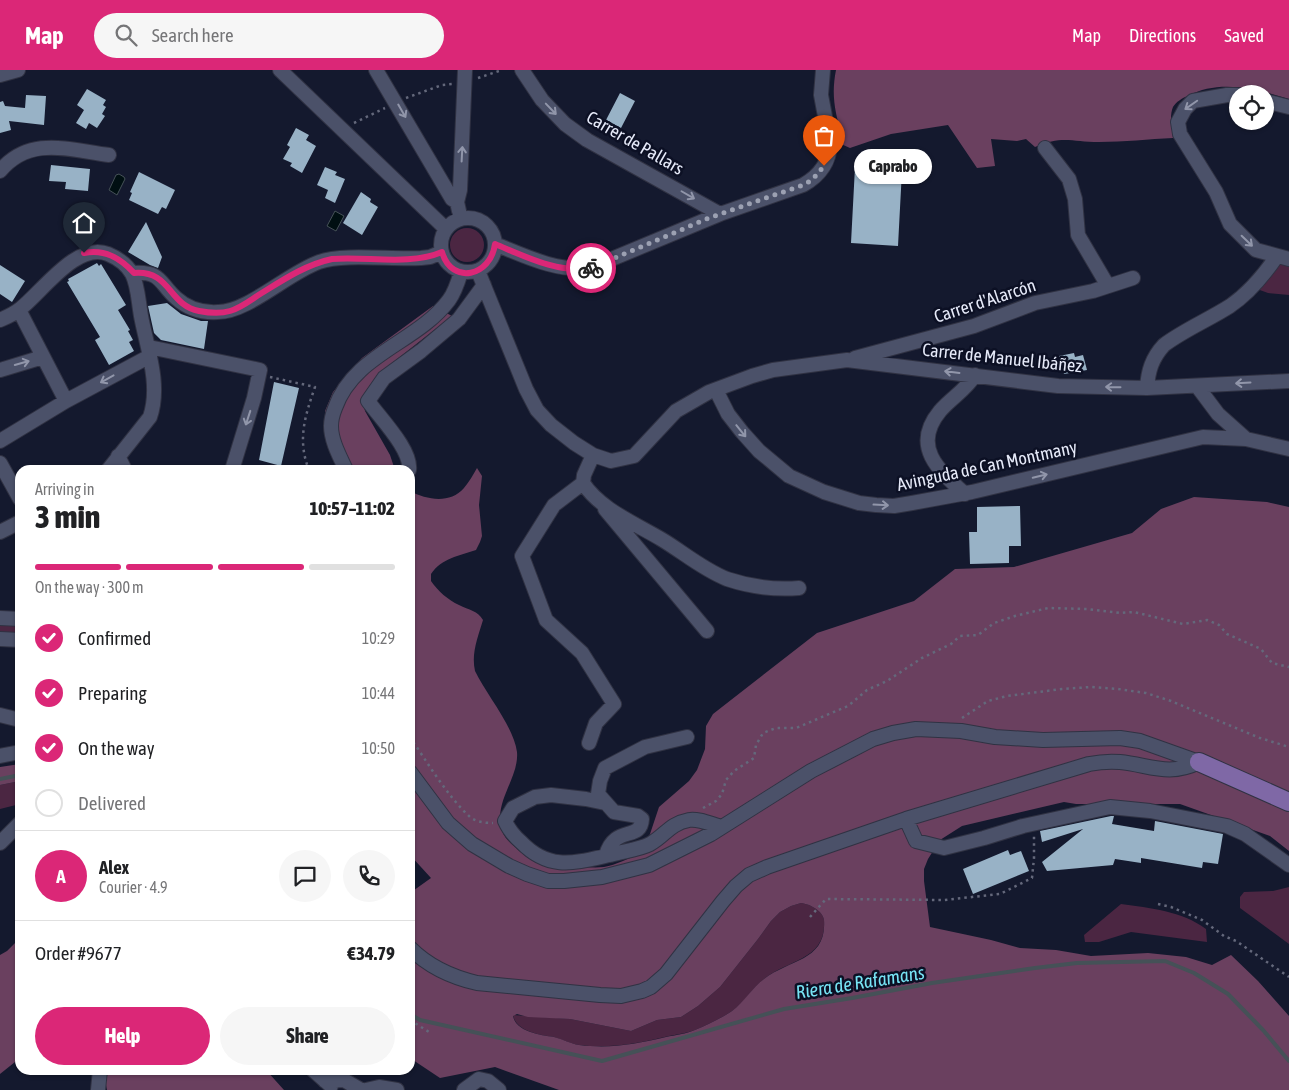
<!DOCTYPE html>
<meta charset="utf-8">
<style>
:root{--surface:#fff;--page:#f6f6f6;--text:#202124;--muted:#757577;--line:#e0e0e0;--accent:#db2777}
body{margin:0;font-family:"Asap Condensed",sans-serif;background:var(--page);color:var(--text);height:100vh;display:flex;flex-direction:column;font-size:19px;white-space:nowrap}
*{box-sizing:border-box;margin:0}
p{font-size:16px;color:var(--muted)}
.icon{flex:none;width:28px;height:28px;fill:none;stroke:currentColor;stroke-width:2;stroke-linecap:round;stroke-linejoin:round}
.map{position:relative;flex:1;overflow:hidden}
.side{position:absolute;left:15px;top:395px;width:400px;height:610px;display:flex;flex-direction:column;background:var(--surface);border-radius:15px;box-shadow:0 1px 4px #0004}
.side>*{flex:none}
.controls{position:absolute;left:1229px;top:15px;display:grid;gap:10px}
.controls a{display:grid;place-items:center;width:45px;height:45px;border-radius:50%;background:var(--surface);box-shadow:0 1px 4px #0004;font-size:25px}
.pin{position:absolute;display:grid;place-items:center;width:42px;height:42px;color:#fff;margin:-51px -21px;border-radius:50% 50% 50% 0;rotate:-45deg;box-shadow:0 0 5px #0007}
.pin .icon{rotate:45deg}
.courier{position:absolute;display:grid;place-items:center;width:50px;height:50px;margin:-25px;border:4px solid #db2777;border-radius:50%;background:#fff;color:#222;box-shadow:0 1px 6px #0007}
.bubble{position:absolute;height:35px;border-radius:18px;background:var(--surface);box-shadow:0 1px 4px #0004;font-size:16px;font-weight:800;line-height:35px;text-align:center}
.head em{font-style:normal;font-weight:800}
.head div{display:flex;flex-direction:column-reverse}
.head{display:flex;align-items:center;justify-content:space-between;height:85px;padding:0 20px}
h1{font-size:32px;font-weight:800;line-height:38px}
.bar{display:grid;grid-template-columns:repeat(4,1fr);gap:8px 5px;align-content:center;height:60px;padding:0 20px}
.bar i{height:6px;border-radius:4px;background:var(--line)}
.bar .current{background:var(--accent)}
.bar p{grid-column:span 4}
.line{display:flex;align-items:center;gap:12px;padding:0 20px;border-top:1px solid var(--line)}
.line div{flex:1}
.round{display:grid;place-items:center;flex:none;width:52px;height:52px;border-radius:26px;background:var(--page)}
ol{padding:0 20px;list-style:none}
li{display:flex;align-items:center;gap:15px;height:55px}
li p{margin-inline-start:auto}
li .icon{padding:5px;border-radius:50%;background:var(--accent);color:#fff;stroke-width:4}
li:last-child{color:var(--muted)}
li i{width:28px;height:28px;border:2px solid var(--line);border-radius:50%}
.primary-button{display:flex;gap:10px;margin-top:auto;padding:10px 20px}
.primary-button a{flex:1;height:58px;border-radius:30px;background:var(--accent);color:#fff;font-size:20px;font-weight:800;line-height:58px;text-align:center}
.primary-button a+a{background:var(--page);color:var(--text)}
header{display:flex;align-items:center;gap:30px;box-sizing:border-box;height:70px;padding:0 25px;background:var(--accent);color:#fff}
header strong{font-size:24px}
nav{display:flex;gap:28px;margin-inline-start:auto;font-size:18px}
.search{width:350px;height:45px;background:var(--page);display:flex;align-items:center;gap:12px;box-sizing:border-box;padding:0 18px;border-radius:28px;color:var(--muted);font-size:19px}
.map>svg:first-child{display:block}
</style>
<header>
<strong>Map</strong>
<div class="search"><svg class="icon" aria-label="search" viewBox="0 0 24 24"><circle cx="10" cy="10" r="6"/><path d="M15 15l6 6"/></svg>Search here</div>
<nav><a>Map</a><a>Directions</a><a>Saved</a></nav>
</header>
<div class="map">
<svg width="1289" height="1020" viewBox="0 0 1289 1020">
<rect width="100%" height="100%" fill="#14192e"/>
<path fill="#4b2642" d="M450 175a17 17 0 1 1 34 0a17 17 0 1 1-34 0Z
M1280,192l9,2v31l-21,-2 -11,-4z
M0,552l20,1v10h-20z
M20,711v23l-20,5v-24z
M1289,817v57l-49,-36v-11l4,-5 29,-1z
M801,833c9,1 22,8 23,17 3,40 -35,39 -60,59 -12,9 -20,24 -32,32 -10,7 -25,14 -37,19 -8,3 -17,4 -26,6 -30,7 -58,13 -90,9 -8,-1 -17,-6 -25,-8 -13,-2 -38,-5 -41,-22l57,4 61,12 26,-11 24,-3 17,-11 22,-19 38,-48 13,-18 9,-9 11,-6z
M1121,834c29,4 61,7 85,25l1,13 -76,-10 -32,10h-14l-1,-7z"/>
<path fill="#6a405f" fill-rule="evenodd" d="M836,0h453v29c-32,-10 -70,-20 -101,-3 -6,2 -12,6 -15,11 -4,10 -1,21 0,31 -24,1 -49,4 -74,4 -27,0 -37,-7 -64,5l-9,-8 -9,2 -26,-2 4,27 -18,2 -29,-43 -57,9 -41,14 -9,-4c1,-11 -3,-20 -5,-31 -3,-15 -3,-28 0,-43z
M433,236l19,10 -74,58 -16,23 3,14 25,44 5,15h-56l-13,-47 -1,-12 8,-19 29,-34z
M477,398l5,8 -3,29 3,31 -2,6 -4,8c-17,6 -34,8 -45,24v7c7,10 17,19 28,24 10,5 19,6 24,15 -5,17 -12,33 -8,51 11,23 39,56 42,81 2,22 -17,43 -17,66 0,13 5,21 15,29 22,21 33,20 62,20 9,0 19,1 27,0 12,-2 25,-9 36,-13l10,-20 9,-27 30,-26 8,-11 8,-21 1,-23 7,-12 104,-81 97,-32 41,-32 59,-2 118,-34 29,-24 33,-12 73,5 22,5v344l-19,-15 -90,-32h-104l-12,-2 -102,24 -22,14 -12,19 -4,10v12l6,46 61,13 29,8 36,2 35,6 57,-3 38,4 26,8 19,-10 27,26 31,35v74h-730l-64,-23 -55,11 -30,-20v-165l21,-15 -21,-23v-364c17,9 40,13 54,-3 5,-6 9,-13 13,-20zM801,833c9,1 22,8 23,17 3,41 -34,39 -60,59 -12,9 -20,23 -32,32 -10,7 -25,14 -37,19 -9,4 -20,5 -29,7 -30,7 -56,12 -87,8 -8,-1 -16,-6 -25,-8 -13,-2 -38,-5 -41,-21l4,-2 11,3 42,2 61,12 26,-11 24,-3 17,-11 22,-19 38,-48 13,-18 9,-9 11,-6z
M20,694v17l-20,4v-18z
M20,868v120l-20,16v-119l7,-4z
M128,1000h138l18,20h-177l-3,-14z"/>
<path fill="#000f12" stroke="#455157" d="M119,104l5,3 1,2 -8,16 -8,-5 7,-15z
M335,141l9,5 -8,15 -9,-5z"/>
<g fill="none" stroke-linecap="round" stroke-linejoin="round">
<path stroke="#455157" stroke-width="4" d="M0,709l20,-4
M410,944l10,6 182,41 182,-52 68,-11 80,-15 103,-15 42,-5 88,-2 29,12 34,21 35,36 26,31"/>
</g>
<path fill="#98b2c6" d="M87,19l19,11 -3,5 3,2 -4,7 3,2 -8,12 -8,-5 -3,6 -10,-6 8,-13 -7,-5z
M620,23l15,8 -14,27 -15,-8z
M26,25l20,1 -2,29 -35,-4 2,9 -11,3v-31l3,-1 2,5 20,2z
M296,58l13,7 -3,5 10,6 -14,27 -12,-7 2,-3 -9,-4 7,-12 -3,-2z
M51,95l39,4 -2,22 -23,-2 1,-7 -17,-1z
M325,97l12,5 -2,3 10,4 -10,24 -10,-5 3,-8 -11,-5z
M855,97l47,3 -4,76 -47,-3z
M139,102l36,18 -9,19 -4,-2 -4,7 -29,-14 3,-7 -2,-1z
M361,122l10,7 -1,3 8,5 -16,28 -19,-12z
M146,152l16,35 -4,11 -8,-3 -22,-13z
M97,193l2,3 2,-2 25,41 -8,5 12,20 -2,1 5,9 -4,2 5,9 -25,14 -14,-25 5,-3 -33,-55 2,-1 -1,-2z
M0,195l25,16 -13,21 -12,-8z
M167,233l14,11 20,7h7l-4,28 -43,-9 -7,-7 -6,-27z
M1074,283l1,4 8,-2 4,15 -23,4 -5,-18z
M274,312l25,6 -18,78 -22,-6z
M1020,436l1,40h-12v17l-39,1 -1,-32h8v-25z
M1111,746h3l-2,8 42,7 1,-10 68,13 -5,30 -15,-2 -1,6 -61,-10v5l-26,-4 -2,6 -66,6 -5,-9 41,-33 -41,13 -2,-11z
M1008,780l2,5 11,-4 8,20 -56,23 -10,-25z"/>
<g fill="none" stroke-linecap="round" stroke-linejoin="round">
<g stroke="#303243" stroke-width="16">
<path id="minor" d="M280,0l166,159
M376,0l76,129 5,3
M522,0l20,30 23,24 22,16 133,74
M0,5l18,-5
M1238,25h-11l-34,6 -8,8 -7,13 2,12 36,58 14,32 26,26 33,9
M1265,31l24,6
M1045,78l24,31 6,20 3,36 30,51
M0,101c30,-36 69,-21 109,-16
M459,141l-2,-9 3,-12 5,-120
M441 175a27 27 0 1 1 54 0a27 27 0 1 1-54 0Z
M495,174c30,12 62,28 95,24l130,-54 83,-29c16,-9 27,-23 27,-42l-9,-48 2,-25
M478,201l48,118 11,21 14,15 23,18 19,12 18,6 23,-5 42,-45 33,-19 43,-16 21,-6 74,-10 211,26 89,2 142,-7
M133,203c29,-2 26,10 43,25 12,11 26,15 42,14 30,0 70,-39 101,-50 26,-9 73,-2 102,-4l9,-1 12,-5
M19,240l47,91
M0,250c7,-3 14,-6 20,-11 22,-17 57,-68 88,-55 31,13 28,33 33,62 6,32 20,69 9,101l-42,53
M149,277l111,23 -6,28 -22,72
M855,288l119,-32 61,-23 58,-12 40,-13
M0,300l43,-13
M1197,316l21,28 28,25
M1147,318c1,-17 5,-30 17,-43 20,-15 44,-25 66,-39 19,-13 34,-31 47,-50
M716,320l12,24 14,18 17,19 30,25 35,16 35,11 17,2 18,1 18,-3 60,-11 231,-55 43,2 43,10
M0,371l66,-40 84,-45
M593,385l-9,20 -1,8c17,26 51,40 78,56 22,13 41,30 66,40 24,8 47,11 72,9
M118,386l7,14
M0,393l20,36
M346,400c-6,-13 -15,-29 -15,-44 0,-6 2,-13 4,-18 19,-54 82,-65 114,-108 6,-8 9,-18 12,-28
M409,400c3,-20 -29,-52 -41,-69l16,-23 37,-27 38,-32 25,-34
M583,413l-29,22 -32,51 24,64 36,33 32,51 -18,19 -7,20
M965,424c-27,-24 -54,-48 -25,-83 11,-13 26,-21 35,-36
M605,439l102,122
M0,462l20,-10
M0,548l20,1
M0,569l20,1
M0,645l20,5
M0,686l20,-4
M410,702l38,51 24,21 37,22 18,8 21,7h16l38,-4 47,-12 62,-31 100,-63 62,-32 20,-6 23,-4 45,2 34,6 48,3 77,-2 20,3 59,21
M605,733l-19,-4 -35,-4 -16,2 -22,11 -8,13c4,9 9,15 16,21 28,29 53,21 89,13 13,-4 28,-5 40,-11 16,-9 19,-20 39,-24 9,-2 24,5 33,7
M906,749l10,22 28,7 40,-10 39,-12 87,-19 40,4 77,15 18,8 44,31
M0,773l20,-20
M606,785c9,-31 35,-13 36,-36l-4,-3 -24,-4 -16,-18 2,-13 5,-13 40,-21 42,-10
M410,878c19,19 41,29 67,35l123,12 21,1 21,-5 9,-4 15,-13 57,-73 13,-15 13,-11 18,-8 139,-48 183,-55c10,-2 20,-3 31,-2 30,3 49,15 79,0
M313,1000l18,16
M325,1011l19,-1 17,10
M98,1020l2,-20
M366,1020l13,-3 18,3
M464,1020l15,-11 9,2 11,9"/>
</g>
<g stroke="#303243" stroke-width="20">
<path id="major" d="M1199,692l90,40"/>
</g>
<path stroke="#64687b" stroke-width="2.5" stroke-dasharray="2.5 4" stroke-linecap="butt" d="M478,8l24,-8
M406,28l36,-13 11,-1
M354,53l31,-15
M270,307l45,10c-10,29 -18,53 -6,83
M962,648l26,-17 19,-5 55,-7 29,-2 27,2 28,4 25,8 89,37 29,9
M410,667c17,25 38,60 60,80 6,5 15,6 23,6
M703,738l13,-7 6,-7 4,-14 8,-9 20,-13 2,-13 7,-12 13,-5h20l52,-22 19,-16 20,-9 35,-23 29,-14 9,-8 18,-1 16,-12 21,-7 33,-8 39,1 33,4 14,-1 49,12 24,-4 12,5 8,9 34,15 11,14 17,4
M1158,834l13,3 31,13 22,16 12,5 53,36
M810,847l16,-18 118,1 56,-6 32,-16 2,-20v-23
M410,950l19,12"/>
<use href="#minor" stroke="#4b5169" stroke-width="14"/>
<use href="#major" stroke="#7f68a6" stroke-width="18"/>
</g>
<defs><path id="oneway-shaft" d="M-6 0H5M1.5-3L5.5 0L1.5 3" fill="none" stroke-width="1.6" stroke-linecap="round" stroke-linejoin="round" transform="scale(1.25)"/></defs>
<g stroke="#9196aa">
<use href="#oneway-shaft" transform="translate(1191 35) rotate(145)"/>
<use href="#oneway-shaft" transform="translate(551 39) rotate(46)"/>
<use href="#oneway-shaft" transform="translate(402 41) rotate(60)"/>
<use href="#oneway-shaft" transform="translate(462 84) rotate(-87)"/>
<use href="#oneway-shaft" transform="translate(688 125) rotate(30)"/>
<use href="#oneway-shaft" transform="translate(1247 171) rotate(44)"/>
<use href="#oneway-shaft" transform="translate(22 293) rotate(-16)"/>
<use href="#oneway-shaft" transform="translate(952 302) rotate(-173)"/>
<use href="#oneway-shaft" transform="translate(107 309) rotate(151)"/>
<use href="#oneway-shaft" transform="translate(1243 313) rotate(177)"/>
<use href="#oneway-shaft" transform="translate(1113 317) rotate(-179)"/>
<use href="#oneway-shaft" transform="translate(248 348) rotate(108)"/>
<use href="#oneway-shaft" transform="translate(741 361) rotate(51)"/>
<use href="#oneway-shaft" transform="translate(1040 406) rotate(-14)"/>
<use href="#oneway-shaft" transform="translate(881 435) rotate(3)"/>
</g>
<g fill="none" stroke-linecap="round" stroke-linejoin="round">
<path stroke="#9ca1b2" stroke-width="5" stroke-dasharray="0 9" d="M591,198l118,-50 94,-33 9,-5 12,-14"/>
<path stroke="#db2777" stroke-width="6" d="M84,183c21,-4 36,5 50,20 37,-3 34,32 65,38 10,2 21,3 31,0 10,-3 18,-9 27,-15 23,-14 47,-31 75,-37 35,-3 77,7 110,-7 10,34 49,24 53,-8 29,12 64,30 96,24"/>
</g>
<g text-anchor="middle" stroke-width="5" stroke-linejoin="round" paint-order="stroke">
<g font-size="18" fill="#e6eaf9" stroke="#0c1024">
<text transform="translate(635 73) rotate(30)" y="6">Carrer de Pallars</text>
<text transform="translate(985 231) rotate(-18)" y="6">Carrer d'Alarcón</text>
<text transform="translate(1002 288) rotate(6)" y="6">Carrer de Manuel Ibáñez</text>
<text transform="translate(987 396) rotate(-12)" y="6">Avinguda de Can Montmany</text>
</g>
<g font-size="19" font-style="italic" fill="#77e4f5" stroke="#0c1024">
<text transform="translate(860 912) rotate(-9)" y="7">Riera de Rafamans</text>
</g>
</g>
</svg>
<div class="controls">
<a><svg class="icon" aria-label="locate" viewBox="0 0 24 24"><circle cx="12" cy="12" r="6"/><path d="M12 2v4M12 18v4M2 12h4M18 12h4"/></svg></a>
</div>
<div class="pin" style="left:824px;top:96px;background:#ea580c"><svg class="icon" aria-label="bag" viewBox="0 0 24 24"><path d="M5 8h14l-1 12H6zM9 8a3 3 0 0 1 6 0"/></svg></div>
<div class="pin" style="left:84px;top:183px;background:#1f2937"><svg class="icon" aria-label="home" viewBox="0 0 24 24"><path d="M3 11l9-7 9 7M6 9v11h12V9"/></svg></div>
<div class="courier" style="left:591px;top:198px"><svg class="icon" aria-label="bike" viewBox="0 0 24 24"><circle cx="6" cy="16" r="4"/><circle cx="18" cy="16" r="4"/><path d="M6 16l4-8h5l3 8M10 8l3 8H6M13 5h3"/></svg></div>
<div class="bubble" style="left:854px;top:79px;width:78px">Caprabo</div>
<section class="side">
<div class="head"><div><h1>3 min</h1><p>Arriving in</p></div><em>10:57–11:02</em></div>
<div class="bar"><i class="current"></i><i class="current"></i><i class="current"></i><i></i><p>On the way · 300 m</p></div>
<ol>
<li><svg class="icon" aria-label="check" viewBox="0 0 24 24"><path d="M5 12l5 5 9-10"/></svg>Confirmed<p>10:29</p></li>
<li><svg class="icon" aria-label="check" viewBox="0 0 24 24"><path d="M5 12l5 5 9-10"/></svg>Preparing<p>10:44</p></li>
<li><svg class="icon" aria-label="check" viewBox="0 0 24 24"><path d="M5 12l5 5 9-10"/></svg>On the way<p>10:50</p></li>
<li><i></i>Delivered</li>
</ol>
<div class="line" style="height:90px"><b class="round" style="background:var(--accent);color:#fff">A</b><div><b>Alex</b><p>Courier · 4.9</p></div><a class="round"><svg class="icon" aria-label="chat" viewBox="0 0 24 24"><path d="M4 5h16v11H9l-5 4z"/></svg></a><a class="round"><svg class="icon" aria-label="phone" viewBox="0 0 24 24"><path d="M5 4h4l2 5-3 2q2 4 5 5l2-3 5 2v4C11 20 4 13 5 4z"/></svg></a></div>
<div class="line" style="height:65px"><div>Order #9677</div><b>€34.79</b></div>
<div class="primary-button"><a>Help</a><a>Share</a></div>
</section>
</div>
